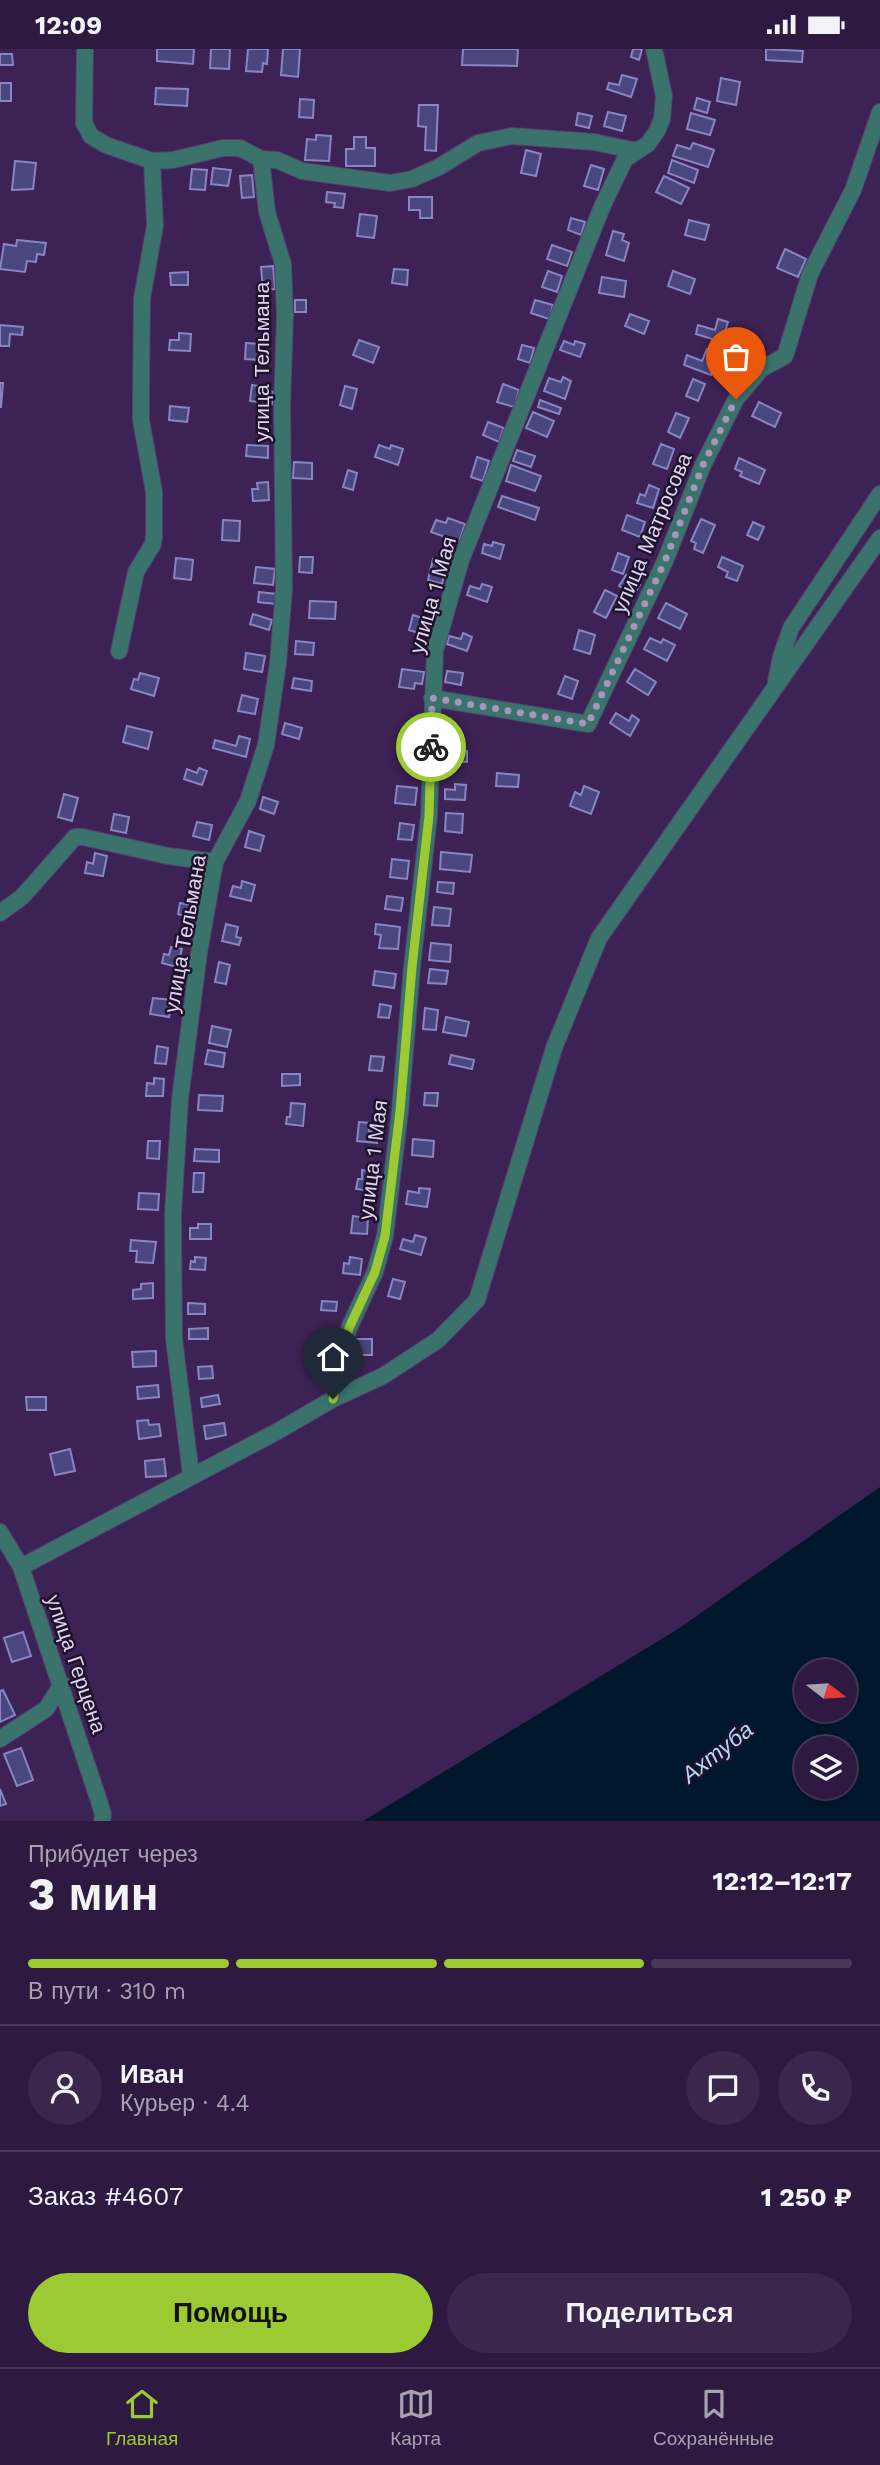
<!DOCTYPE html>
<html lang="ru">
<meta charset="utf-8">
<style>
:root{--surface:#2e1a40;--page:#3a274b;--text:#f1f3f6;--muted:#a7a1b1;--line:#493859;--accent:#9cca32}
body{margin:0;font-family:"Work Sans",sans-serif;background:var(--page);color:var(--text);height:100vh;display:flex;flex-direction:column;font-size:26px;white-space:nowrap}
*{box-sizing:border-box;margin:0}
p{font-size:23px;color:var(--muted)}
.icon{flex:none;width:38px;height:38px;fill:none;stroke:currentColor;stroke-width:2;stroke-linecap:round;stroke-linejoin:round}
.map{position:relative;height:1772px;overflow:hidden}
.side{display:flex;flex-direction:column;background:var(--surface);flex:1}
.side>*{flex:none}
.needle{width:46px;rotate:107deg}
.buttons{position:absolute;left:794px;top:1610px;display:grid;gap:14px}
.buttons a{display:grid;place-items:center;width:63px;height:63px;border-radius:50%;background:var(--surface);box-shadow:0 4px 10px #0003,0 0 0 2px var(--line);font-size:35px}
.pin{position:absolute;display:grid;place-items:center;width:60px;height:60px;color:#fff;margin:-72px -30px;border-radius:50% 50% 50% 0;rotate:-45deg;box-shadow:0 0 7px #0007}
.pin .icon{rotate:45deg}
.courier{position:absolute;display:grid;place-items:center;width:70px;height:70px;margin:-35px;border:5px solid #9cca32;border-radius:50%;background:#fff;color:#222;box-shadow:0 2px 9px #0007}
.summary em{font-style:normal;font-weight:700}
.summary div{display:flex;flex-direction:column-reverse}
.summary{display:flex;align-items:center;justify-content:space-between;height:119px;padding:0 28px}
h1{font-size:46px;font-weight:700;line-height:52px}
.bar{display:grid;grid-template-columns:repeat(4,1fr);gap:10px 7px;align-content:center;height:84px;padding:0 28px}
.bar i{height:9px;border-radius:5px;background:var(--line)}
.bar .active{background:var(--accent)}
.bar p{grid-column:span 4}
.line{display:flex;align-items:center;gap:18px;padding:0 28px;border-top:2px solid var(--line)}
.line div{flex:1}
.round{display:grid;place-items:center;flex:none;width:74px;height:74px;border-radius:37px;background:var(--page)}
.action{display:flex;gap:14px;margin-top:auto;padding:14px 28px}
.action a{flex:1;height:80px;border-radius:42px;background:var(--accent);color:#111;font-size:28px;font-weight:700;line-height:80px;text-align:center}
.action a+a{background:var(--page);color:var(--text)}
.status{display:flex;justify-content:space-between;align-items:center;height:49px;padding:0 35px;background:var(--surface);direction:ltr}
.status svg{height:19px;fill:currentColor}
.tab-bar{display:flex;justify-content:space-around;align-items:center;height:98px;border-top:2px solid var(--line);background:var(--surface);font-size:19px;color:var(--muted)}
.tab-bar a{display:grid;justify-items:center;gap:4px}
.tab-bar .active{color:var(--accent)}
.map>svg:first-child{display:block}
</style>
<div class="status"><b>12:09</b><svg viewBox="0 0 49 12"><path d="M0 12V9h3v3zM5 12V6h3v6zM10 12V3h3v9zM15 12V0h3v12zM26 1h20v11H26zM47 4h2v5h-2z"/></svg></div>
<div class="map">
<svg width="880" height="1772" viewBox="0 0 880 1772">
<rect width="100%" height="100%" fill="#3d2255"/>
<path fill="#00172c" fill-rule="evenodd" d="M880,1438v334h-517l315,-192zM807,1622h38v39h-38zM807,1699h38v39h-38z"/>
<path fill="#4a467e" stroke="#8885c3" stroke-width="2" d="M157,0h37l-1,15 -36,-3z
M211,0h19l-1,20 -19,-1z
M248,0h20l-1,15 -4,-1 -1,9 -16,-1z
M283,0h17l-2,28 -17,-2z
M463,0h55l-1,17 -55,-1z
M633,0h9l-3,11 -8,-3z
M766,0l37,2 -1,11 -36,-2z
M0,5h12l1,11h-13z
M622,26l15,4 -6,18 -24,-8 2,-6 10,2z
M721,29l19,4 -4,23 -19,-4z
M0,34h11v18h-11z
M156,39l32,1 -1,17 -32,-2z
M697,49l13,4 -3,11 -13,-4z
M300,50l14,1 -1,18 -14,-1z
M419,56h19l-2,46 -11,-1 1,-23 -8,-1z
M608,63l18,4 -4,15 -18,-5z
M578,64l14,3 -3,12 -13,-3z
M691,64l24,7 -5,15 -23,-6z
M316,86l15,1 -2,25 -24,-1 2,-21 9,1z
M354,88h12v11h9v18h-29v-17h8z
M693,94l21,7 -6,17 -35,-11 4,-11 13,4z
M526,101l15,4 -5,22 -15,-3z
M672,111l26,10 -4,13 -26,-10z
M15,112l21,2 -3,26 -21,1z
M591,116l13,4 -6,21 -14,-4z
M213,119l18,2 -3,16 -17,-2z
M192,120l15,1 -2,20 -15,-1z
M252,126l2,22 -12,1 -2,-22z
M664,127l25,12 -8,16 -25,-12z
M327,143l18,2 -2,14 -9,-1 1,-4 -9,-1z
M409,148h23v21h-12v-8h-11z
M360,165l17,2 -3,22 -17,-2z
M571,169l14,4 -4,13 -13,-5z
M689,171l20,5 -4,15 -20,-5z
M613,182l11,3 -2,6 7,3 -5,18 -18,-6z
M17,191l29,3 -2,12 -7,-1 -1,8 -9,-1 -2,11 -25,-3 4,-25 12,2z
M552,196l20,7 -5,14 -20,-7z
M785,200l21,10 -8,18 -21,-9z
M273,217l2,23 -12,1 -2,-23z
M394,220l14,1 -1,15 -15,-2z
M548,222l14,5 -5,16 -15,-5z
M673,222l22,8 -5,15 -22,-8z
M188,223v13h-17l-1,-12z
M602,228l24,4 -2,16 -25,-4z
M295,251h11v12h-11z
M535,251l18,5 -4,14 -18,-6z
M630,265l19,7 -5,13 -19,-8z
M718,270l10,3 -6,20 -26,-8 2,-9 17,5z
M0,276l23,2 -1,8 -12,-1 -1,12h-9z
M179,284l12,1 -1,17 -21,-1 1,-10h9z
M359,291l20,7 -6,16 -20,-8z
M564,292l10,4 1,-4 10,3 -5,13 -20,-7z
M246,294l14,1 -1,16 -14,-1z
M522,296l12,3 -4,15 -12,-4z
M707,300l12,5 -8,21 -27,-10 3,-10 15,6z
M563,328l8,4 -6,18 -21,-8 5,-13 12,4z
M693,330l12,5 -7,17 -12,-5z
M0,334h3l-2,24h-1z
M503,335l16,6 -5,17 -17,-5z
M252,336l12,2 -1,4 11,1 -2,12 -22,-3z
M345,337l12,3 -5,20 -12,-4z
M540,351l21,8 -2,6 -21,-7z
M759,353l22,11 -6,14 -23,-11z
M170,357l19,2 -2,14 -18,-2z
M533,363l21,9 -7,16 -21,-9z
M676,364l13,5 -9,20 -12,-6z
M488,373l16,6 -5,14 -16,-7z
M661,395l13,5 -7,20 -14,-5z
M247,396l21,1v12l-22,-2z
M379,396l11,4 1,-4 12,4 -5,16 -23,-8z
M517,401l18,6 -4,11 -18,-6z
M477,408l12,4 -6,20 -12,-4z
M739,409l26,12 -6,14 -19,-8 2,-4 -7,-3z
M294,413l18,1v16l-19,-1z
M511,416l30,11 -6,15 -29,-10z
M348,421l9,3 -4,17 -10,-3z
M268,433l1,18 -16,1 -1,-12h6l-1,-6z
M649,436l10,4 -6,19 -16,-5 3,-9 5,2z
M502,447l37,12 -4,12 -37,-13z
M627,466l18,7 -5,15 -18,-7z
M448,469l17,6 -6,18 -28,-10 5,-12 10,3z
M701,470l14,6 -12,28 -9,-4 2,-6 -5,-2z
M223,471l17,1 -1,20 -17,-1z
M753,473l11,5 -6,13 -11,-5z
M493,493l11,3 -4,14 -18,-6 2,-9 8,2z
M618,504l11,4 -6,17 -11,-4z
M300,508h13l-1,16 -13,-1z
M722,508l21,9 -6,15 -11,-4 2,-5 -10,-5z
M176,509l17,2 -2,20 -17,-2z
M433,510l14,3 -5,22 -14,-4z
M256,518l19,2 -2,16 -19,-2z
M626,526l14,10 -6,10 -15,-9z
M482,535l10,3 -5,15 -20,-7 3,-9 10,3z
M605,541l12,6 -11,22 -12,-6z
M259,543l17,2 -1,10 -17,-2z
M310,552l26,1 -1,17 -26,-1z
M666,554l21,11 -7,15 -22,-11z
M253,565l19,6 -3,10 -19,-6z
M413,566l16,5 -4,15 -16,-5z
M579,581l16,5 -5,19 -16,-5z
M463,584l9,4 -5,14 -20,-7 2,-8 12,3z
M650,589l11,5 2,-4 12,6 -8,16 -23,-12z
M296,592l18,2 -1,12 -18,-1z
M246,604l19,3 -3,16 -18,-3z
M402,620l22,3 -2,12 -7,-1 -1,6 -15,-2z
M635,620l21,13 -8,13 -21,-13z
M447,622l16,2 -2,12 -16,-3z
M140,624l19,5 -5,18 -23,-7 3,-10 4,1z
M565,627l13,5 -6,18 -14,-5z
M294,629l18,3 -1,10 -19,-3z
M242,646l16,4 -3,15 -17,-3z
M616,664l13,8 3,-6 7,5 -9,16 -20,-13z
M285,674l17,5 -3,11 -17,-5z
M127,677l25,6 -4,17 -25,-7z
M239,687l11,3 -4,18 -33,-9 2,-8 21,6z
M404,690l9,2v4l9,2 -3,13 -18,-3z
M448,701l19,1v11l-20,-1z
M199,719l8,3 -5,14 -18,-6 3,-10 10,4z
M497,724l22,2 -1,12 -22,-1z
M455,735l11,1 -1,15 -20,-1v-10l10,1z
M397,737l20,2 -2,17 -20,-2z
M584,737l15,6 -8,22 -21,-8 5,-14 6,3z
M64,745l14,4 -6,23 -14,-4z
M263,748l15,5 -4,12 -14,-5z
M446,764l17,1 -1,19 -17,-2z
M114,765l15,3 -3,16 -15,-3z
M197,773l15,3 -3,15 -16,-4z
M400,774l14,2 -2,15 -14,-1z
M249,782l15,5 -4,15 -15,-4z
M441,803l31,3 -2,17 -30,-3z
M95,804l12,3 -4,20 -18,-3 2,-11 6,2z
M392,810l17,2 -2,18 -17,-2z
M242,832l13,4 -4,16 -21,-5 3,-10 8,2z
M438,833l16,1 -1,11 -16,-2z
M387,847l16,2 -2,13 -16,-2z
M180,854l11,2 -3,12 -10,-3z
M434,858l17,2 -2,17 -17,-1z
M226,875l12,3 -2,10 5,1 -2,7 -17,-4z
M376,875l24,3 -2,22 -19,-1 2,-13 -6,-1z
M431,894l20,2 -1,17 -21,-2z
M171,898l11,2 -5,18 -15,-4 2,-9 5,1z
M219,913l11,3 -4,19 -11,-2z
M430,920l18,2 -2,13 -18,-1z
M375,922l21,3 -2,14 -21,-3z
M153,949l19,2 -3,17 -19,-3z
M380,955l11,2 -2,12 -11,-1z
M425,959l13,2 -2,20 -13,-1z
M446,968l23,5 -3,14 -23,-4z
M212,977l19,4 -4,17 -18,-4z
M157,997l11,2 -2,16 -11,-1z
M208,1001l17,3 -2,14 -18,-3z
M451,1006l23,5 -2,9 -23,-5z
M371,1007l13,1 -2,14 -13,-1z
M282,1025h18v11l-18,1z
M154,1029l10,1 -1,17h-17l1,-13 7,1z
M425,1044h13l-1,13 -13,-1z
M199,1046l24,1 -1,15 -24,-1z
M291,1054l14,1 -2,22 -17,-2 1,-7h3z
M359,1073l11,1 -1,8 9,1 -1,11 -20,-2z
M413,1090l21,2 -1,16 -21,-2z
M148,1092h12l-1,18 -12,-1z
M195,1100l24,1v12l-25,-1z
M362,1121l12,2 -2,19 -16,-2 2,-10h4z
M194,1124h10l-1,19h-10z
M419,1139l11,1 -3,18 -21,-3 2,-13 11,2z
M139,1144l20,1 -1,16 -20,-1z
M353,1167l15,2 -1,16 -16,-1z
M198,1175h13v15h-21v-11h8z
M415,1186l11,3 -5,17 -21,-6 3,-10 10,3z
M131,1191l25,2 -3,21 -17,-1 1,-11h-7z
M195,1208l11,1 -1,12 -15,-1 1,-8 4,1z
M350,1208l12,2 -2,16 -17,-2 1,-10 5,1z
M393,1230l12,3 -5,17 -12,-3z
M153,1234v15l-20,1v-9l8,-1v-5z
M322,1252l15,1 -1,9 -15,-1z
M188,1254l17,1v10h-17z
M208,1279v11h-19v-10z
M354,1290h18v16h-18z
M156,1302v15l-23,1 -1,-15z
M212,1317l1,12 -14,1 -1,-12z
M158,1336l1,12 -21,2 -1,-12z
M218,1346l2,9 -18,3 -1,-9z
M26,1348h20v13h-19z
M148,1371l1,5 10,-1 2,12 -22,3 -2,-18z
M224,1374l2,12 -20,4 -2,-13z
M70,1400l5,22 -20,4 -5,-21z
M164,1410l2,17 -20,1 -1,-16z
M23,1583l8,24 -19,6 -8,-24z
M3,1641l12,25 -15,7v-31z
M21,1699l12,32 -16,6 -13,-32z
M0,1740l6,15 -6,2z"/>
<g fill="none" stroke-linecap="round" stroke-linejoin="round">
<g stroke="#573e6e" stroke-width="18">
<path id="minor" d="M85,0l-1,74 7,13 15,9 46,16 21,-1 50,-12h17l21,11 16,1 25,11 88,12 22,-4 27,-12 39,-24 34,-7 82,6 43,9
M119,602l17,-79 17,-28 1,-8v-44l-13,-72v-28l1,-94 13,-72 -3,-65
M776,632l5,-24 10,-29 89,-134
M432,649l156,26 77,-163 38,-96 33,-66 25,-30 24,-13 25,-82 43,-84 27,-78
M0,864l22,-16 53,-60h8l85,19 47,6
M333,1350l16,-71 26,-56 10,-36 15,-125 12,-144 17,-151 6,-165 26,-91 141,-353 23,-48 23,-15 9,-13 5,-12 2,-23 -10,-47
M191,1426l-17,-136 -1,-125 7,-115 19,-146 16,-91 33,-61 18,-56 12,-82 6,-74 -2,-184 3,-89 -2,-52 -16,-52 -6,-53
M0,1483l21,35 76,228 6,19 -1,7
M21,1518l257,-136 55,-32 50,-23 55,-36 39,-40 77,-252 45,-110 281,-400
M0,1690l46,-30 16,-25"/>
</g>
<use href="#minor" stroke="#3a726c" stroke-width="16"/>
</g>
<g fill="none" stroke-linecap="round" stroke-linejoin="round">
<path stroke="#a895bc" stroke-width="7" stroke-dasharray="0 12.6" d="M431,698l1,-49 156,26 77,-163 38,-96 33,-66"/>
<path stroke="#9cca32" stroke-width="9" d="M333,1350l16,-71 26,-56 10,-36 15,-125 12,-144 17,-151 2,-69"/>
</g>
<g text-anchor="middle" stroke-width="5" stroke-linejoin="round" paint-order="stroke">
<g font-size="21" fill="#e1d3f3" stroke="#1e132a">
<text transform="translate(262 313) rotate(-90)" y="7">улица Тельмана</text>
<text transform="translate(652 484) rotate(-67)" y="7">улица Матросова</text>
<text transform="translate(433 546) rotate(-74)" y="7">улица 1 Мая</text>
<text transform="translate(185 885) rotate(-80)" y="7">улица Тельмана</text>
<text transform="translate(373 1111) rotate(-83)" y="7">улица 1 Мая</text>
<text transform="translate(76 1615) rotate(71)" y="7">улица Герцена</text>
</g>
<g font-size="23" font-style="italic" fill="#b1d9fd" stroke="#1e132a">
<text transform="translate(717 1703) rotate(-38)" y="8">Ахтуба</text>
</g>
</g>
</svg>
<div class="buttons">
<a><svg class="needle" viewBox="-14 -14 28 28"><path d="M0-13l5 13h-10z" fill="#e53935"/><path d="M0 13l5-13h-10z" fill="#a7a1b1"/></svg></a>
<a><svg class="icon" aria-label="layers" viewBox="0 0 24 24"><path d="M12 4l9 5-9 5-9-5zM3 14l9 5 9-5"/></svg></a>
</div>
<div class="pin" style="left:736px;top:350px;background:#ea580c"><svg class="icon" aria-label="bag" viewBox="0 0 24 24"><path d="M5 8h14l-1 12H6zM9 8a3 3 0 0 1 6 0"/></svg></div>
<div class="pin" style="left:333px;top:1350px;background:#1f2937"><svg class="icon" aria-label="home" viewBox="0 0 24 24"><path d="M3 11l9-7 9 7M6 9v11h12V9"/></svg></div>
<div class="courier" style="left:431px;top:698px"><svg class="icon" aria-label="bike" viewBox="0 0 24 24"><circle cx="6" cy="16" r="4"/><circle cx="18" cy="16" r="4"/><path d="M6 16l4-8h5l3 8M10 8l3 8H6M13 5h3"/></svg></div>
</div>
<section class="side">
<div class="summary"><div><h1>3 мин</h1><p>Прибудет через</p></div><em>12:12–12:17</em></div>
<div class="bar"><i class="active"></i><i class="active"></i><i class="active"></i><i></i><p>В пути · 310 m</p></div>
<div class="line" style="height:126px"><a class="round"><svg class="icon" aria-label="person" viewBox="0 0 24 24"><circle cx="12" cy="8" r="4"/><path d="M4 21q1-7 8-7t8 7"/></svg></a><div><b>Иван</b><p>Курьер · 4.4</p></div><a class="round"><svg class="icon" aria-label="chat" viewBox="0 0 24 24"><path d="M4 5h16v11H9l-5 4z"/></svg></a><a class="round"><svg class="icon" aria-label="phone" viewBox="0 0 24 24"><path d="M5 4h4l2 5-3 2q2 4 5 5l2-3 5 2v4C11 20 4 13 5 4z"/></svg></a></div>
<div class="line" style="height:91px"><div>Заказ #4607</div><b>1 250 ₽</b></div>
<div class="action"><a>Помощь</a><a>Поделиться</a></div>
</section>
<nav class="tab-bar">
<a class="active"><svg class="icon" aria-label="home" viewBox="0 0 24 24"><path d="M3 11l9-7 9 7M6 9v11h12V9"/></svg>Главная</a>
<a><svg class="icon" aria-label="map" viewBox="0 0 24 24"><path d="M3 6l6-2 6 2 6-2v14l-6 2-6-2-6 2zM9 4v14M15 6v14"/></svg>Карта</a>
<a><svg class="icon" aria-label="saved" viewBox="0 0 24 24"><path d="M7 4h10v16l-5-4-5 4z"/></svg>Сохранённые</a>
</nav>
